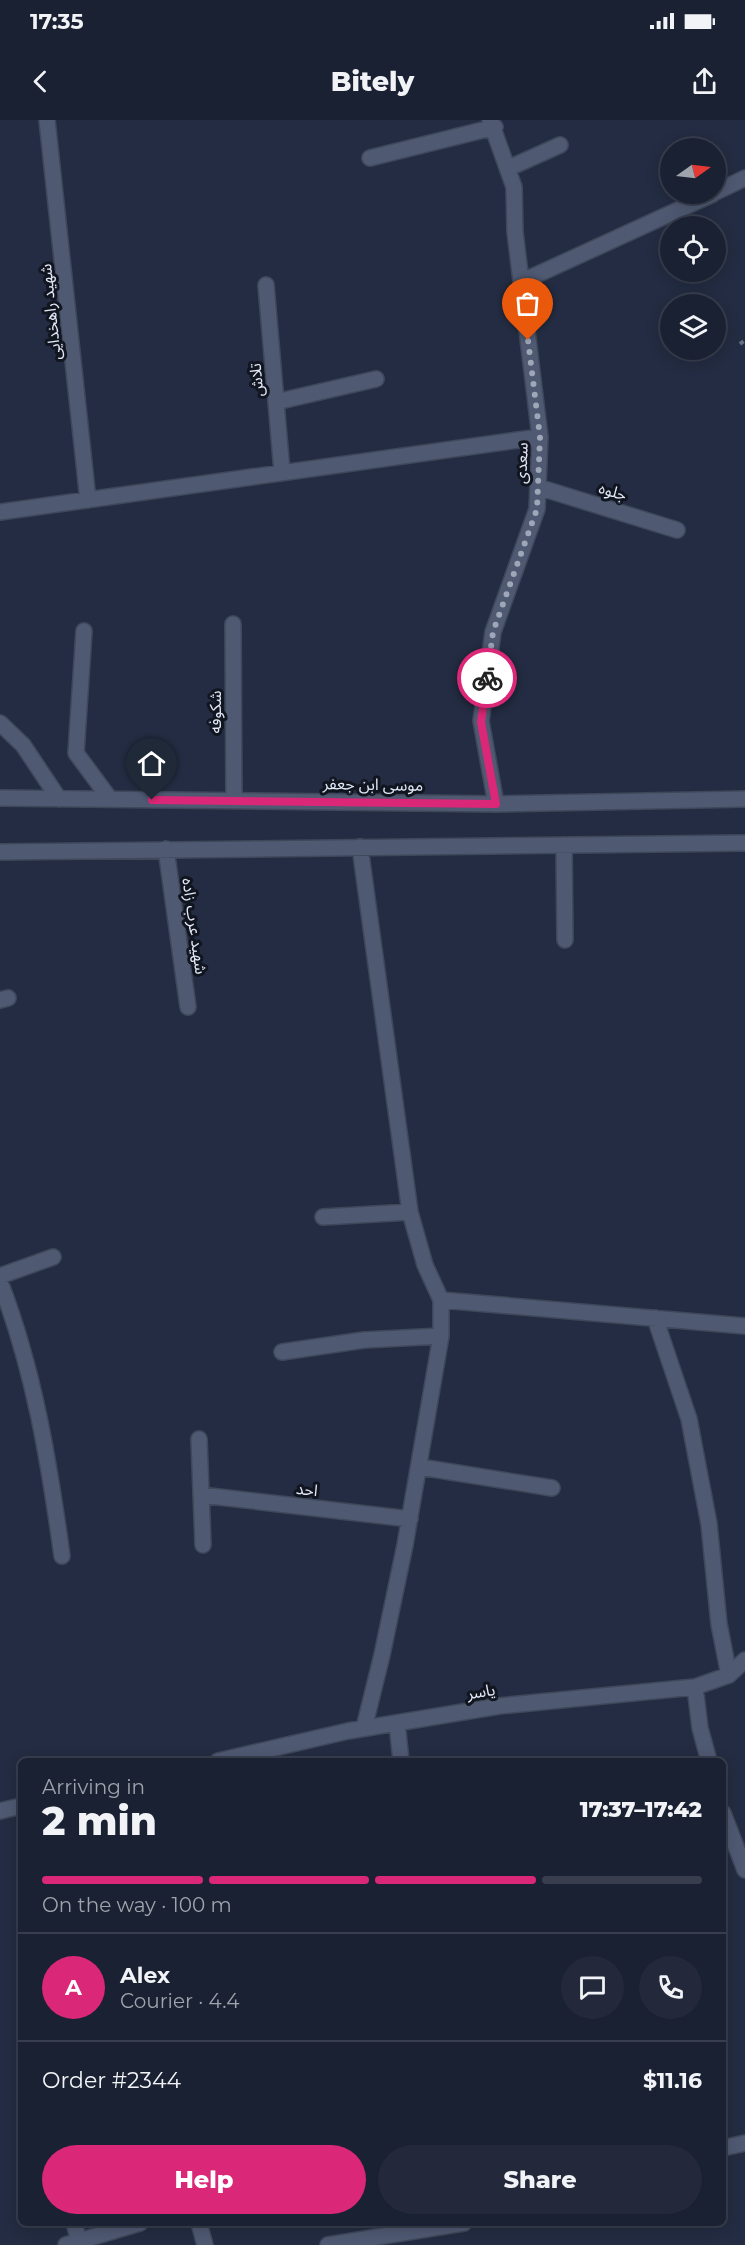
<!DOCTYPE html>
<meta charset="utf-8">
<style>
:root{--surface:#1a2132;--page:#23293a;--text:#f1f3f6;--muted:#9fa3ac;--line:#383e4d;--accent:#db2777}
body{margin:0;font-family:Montserrat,"Noto Sans Arabic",sans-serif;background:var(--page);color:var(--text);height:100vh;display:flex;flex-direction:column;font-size:22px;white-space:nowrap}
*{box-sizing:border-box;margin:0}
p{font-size:20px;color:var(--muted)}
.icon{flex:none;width:33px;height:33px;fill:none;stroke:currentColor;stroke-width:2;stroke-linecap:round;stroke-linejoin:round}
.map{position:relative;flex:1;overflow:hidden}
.side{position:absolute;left:18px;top:1638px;width:708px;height:468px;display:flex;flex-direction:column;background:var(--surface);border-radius:9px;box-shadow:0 3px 15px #0003,0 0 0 2px var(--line)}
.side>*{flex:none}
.needle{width:39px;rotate:76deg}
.tools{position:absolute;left:660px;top:18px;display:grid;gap:12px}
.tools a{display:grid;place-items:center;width:66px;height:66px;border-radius:50%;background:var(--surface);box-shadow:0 3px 15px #0003,0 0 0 2px var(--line);font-size:30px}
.pin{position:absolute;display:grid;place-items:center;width:51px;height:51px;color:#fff;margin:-62px -26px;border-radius:50% 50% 50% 0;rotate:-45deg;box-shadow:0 0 6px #0007}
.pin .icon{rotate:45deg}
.courier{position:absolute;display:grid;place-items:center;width:60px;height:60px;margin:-30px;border:4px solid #db2777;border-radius:50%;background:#fff;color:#222;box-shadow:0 2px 8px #0007}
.summary em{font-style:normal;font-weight:800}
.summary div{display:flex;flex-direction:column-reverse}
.summary{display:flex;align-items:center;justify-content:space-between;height:102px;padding:0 24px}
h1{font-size:39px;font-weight:800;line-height:45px}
.bar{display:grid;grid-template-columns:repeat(4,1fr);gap:9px 6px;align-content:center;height:72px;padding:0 24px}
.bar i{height:8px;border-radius:4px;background:var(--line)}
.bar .selected{background:var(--accent)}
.bar p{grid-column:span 4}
.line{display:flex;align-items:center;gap:15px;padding:0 24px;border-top:2px solid var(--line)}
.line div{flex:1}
.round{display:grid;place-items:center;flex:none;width:63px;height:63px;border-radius:32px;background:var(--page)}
.primary-button{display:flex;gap:12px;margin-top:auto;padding:12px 24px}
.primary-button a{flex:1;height:69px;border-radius:36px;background:var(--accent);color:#fff;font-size:24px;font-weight:800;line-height:69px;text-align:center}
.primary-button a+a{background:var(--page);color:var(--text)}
.status{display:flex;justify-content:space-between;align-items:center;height:42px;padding:0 30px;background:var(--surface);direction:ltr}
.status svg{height:16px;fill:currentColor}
header{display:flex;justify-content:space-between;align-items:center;height:78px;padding:0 24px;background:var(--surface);font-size:27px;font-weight:800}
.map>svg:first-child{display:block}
</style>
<div class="status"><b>17:35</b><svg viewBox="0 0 49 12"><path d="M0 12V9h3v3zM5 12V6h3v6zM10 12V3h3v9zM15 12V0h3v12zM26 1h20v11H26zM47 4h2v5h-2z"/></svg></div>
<header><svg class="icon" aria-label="back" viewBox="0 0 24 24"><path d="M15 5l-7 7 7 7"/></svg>Bitely<svg class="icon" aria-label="share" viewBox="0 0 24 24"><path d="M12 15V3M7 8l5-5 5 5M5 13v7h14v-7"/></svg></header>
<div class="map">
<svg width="745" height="2125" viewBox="0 0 745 2125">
<rect width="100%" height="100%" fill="#232c42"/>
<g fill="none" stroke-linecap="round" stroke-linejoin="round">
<g stroke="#3f475a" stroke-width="18">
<path id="minor" d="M47,0l41,380
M490,0l24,67 1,45 25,205 -3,72 -44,123 -12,89 15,83
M370,38l125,-31
M509,48l51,-23
M716,72l29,-14
M521,162l192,-88
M266,165l16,187
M276,282l100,-23
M538,367l139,43
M0,392l540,-75
M233,504l1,177
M84,511l-8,122 34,46
M0,603l23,22 36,54
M0,678l496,6 249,-5
M564,725l1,95
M360,727l50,365 15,53 16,35v36l-36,209 -23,110 -18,73
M166,729l22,158
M0,732l745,-9
M0,880l8,-2
M323,1097l87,-5
M0,1156l53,-19
M0,1162c34,88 49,180 62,274
M441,1180l304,26
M655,1198l34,101 20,105 10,100 10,51
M282,1232l82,-12 77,-4
M199,1319l4,106
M420,1347l132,21
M201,1375l209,24
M695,1567l5,41 9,33
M397,1603l4,38
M218,1641l130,-30 151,-25 196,-19 34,-12 16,-15
M0,1691l21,-5
M723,1693l22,57
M723,2028l22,-5
M74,2103l5,18
M199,2103l6,22
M66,2125l74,-22
M328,2125l136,-22"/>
</g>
<path stroke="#666e81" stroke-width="4" stroke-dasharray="4.5 4.5" stroke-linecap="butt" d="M740,224l5,-4"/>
<use href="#minor" stroke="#4f5972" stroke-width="15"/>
</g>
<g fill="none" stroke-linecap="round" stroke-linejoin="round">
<path stroke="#9fa6b8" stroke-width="6" stroke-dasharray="0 10.8" d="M487,558l6,-46 44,-123 3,-72 -12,-97"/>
<path stroke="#db2777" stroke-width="8" d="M152,680l344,4 -15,-82 6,-44"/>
</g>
<g text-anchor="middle" stroke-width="6" stroke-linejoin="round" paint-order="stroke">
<g font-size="16" fill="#e2e8f7" stroke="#11151f">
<text transform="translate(50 192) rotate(-96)" y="6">شهید راهخدایی</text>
<text transform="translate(256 260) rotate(-95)" y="6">تلاش</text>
<text transform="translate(521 343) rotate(-88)" y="6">سعدی</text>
<text transform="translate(613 371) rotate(17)" y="6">جلوه</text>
<text transform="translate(215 592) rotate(-90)" y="6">شکوفه</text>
<text transform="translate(373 664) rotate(1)" y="6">موسی ابن جعفر</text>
<text transform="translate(195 806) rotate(82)" y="6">شهید عرب زاده</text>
<text transform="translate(307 1369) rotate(7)" y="6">احد</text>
<text transform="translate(481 1571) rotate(-9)" y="6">یاسر</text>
</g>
</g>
</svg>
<div class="tools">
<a><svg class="needle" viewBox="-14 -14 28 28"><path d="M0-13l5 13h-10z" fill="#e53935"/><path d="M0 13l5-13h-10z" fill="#9fa3ac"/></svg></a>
<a><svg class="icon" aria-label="locate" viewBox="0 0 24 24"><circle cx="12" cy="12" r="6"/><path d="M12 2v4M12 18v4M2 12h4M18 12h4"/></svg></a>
<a><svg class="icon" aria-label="layers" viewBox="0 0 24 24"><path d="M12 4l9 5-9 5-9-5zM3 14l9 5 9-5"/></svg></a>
</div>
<div class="pin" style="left:528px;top:220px;background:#ea580c"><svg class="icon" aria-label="bag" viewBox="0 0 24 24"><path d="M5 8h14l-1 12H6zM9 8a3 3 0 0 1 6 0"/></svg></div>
<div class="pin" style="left:152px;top:680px;background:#1f2937"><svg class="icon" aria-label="home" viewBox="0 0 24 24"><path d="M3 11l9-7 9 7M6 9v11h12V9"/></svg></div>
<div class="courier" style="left:487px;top:558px"><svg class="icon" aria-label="bike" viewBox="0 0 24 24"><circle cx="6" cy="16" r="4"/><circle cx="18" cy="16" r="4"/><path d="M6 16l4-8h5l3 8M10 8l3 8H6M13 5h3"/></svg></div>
<section class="side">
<div class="summary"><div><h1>2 min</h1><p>Arriving in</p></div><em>17:37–17:42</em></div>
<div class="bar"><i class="selected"></i><i class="selected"></i><i class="selected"></i><i></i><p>On the way · 100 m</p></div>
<div class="line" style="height:108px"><b class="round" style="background:var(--accent);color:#fff">A</b><div><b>Alex</b><p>Courier · 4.4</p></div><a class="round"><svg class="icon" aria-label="chat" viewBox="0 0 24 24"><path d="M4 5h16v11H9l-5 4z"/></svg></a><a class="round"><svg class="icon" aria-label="phone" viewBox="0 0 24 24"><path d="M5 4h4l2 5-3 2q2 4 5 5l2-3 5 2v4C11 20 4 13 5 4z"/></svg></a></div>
<div class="line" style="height:78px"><div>Order #2344</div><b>$11.16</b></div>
<div class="primary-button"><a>Help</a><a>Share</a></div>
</section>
</div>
